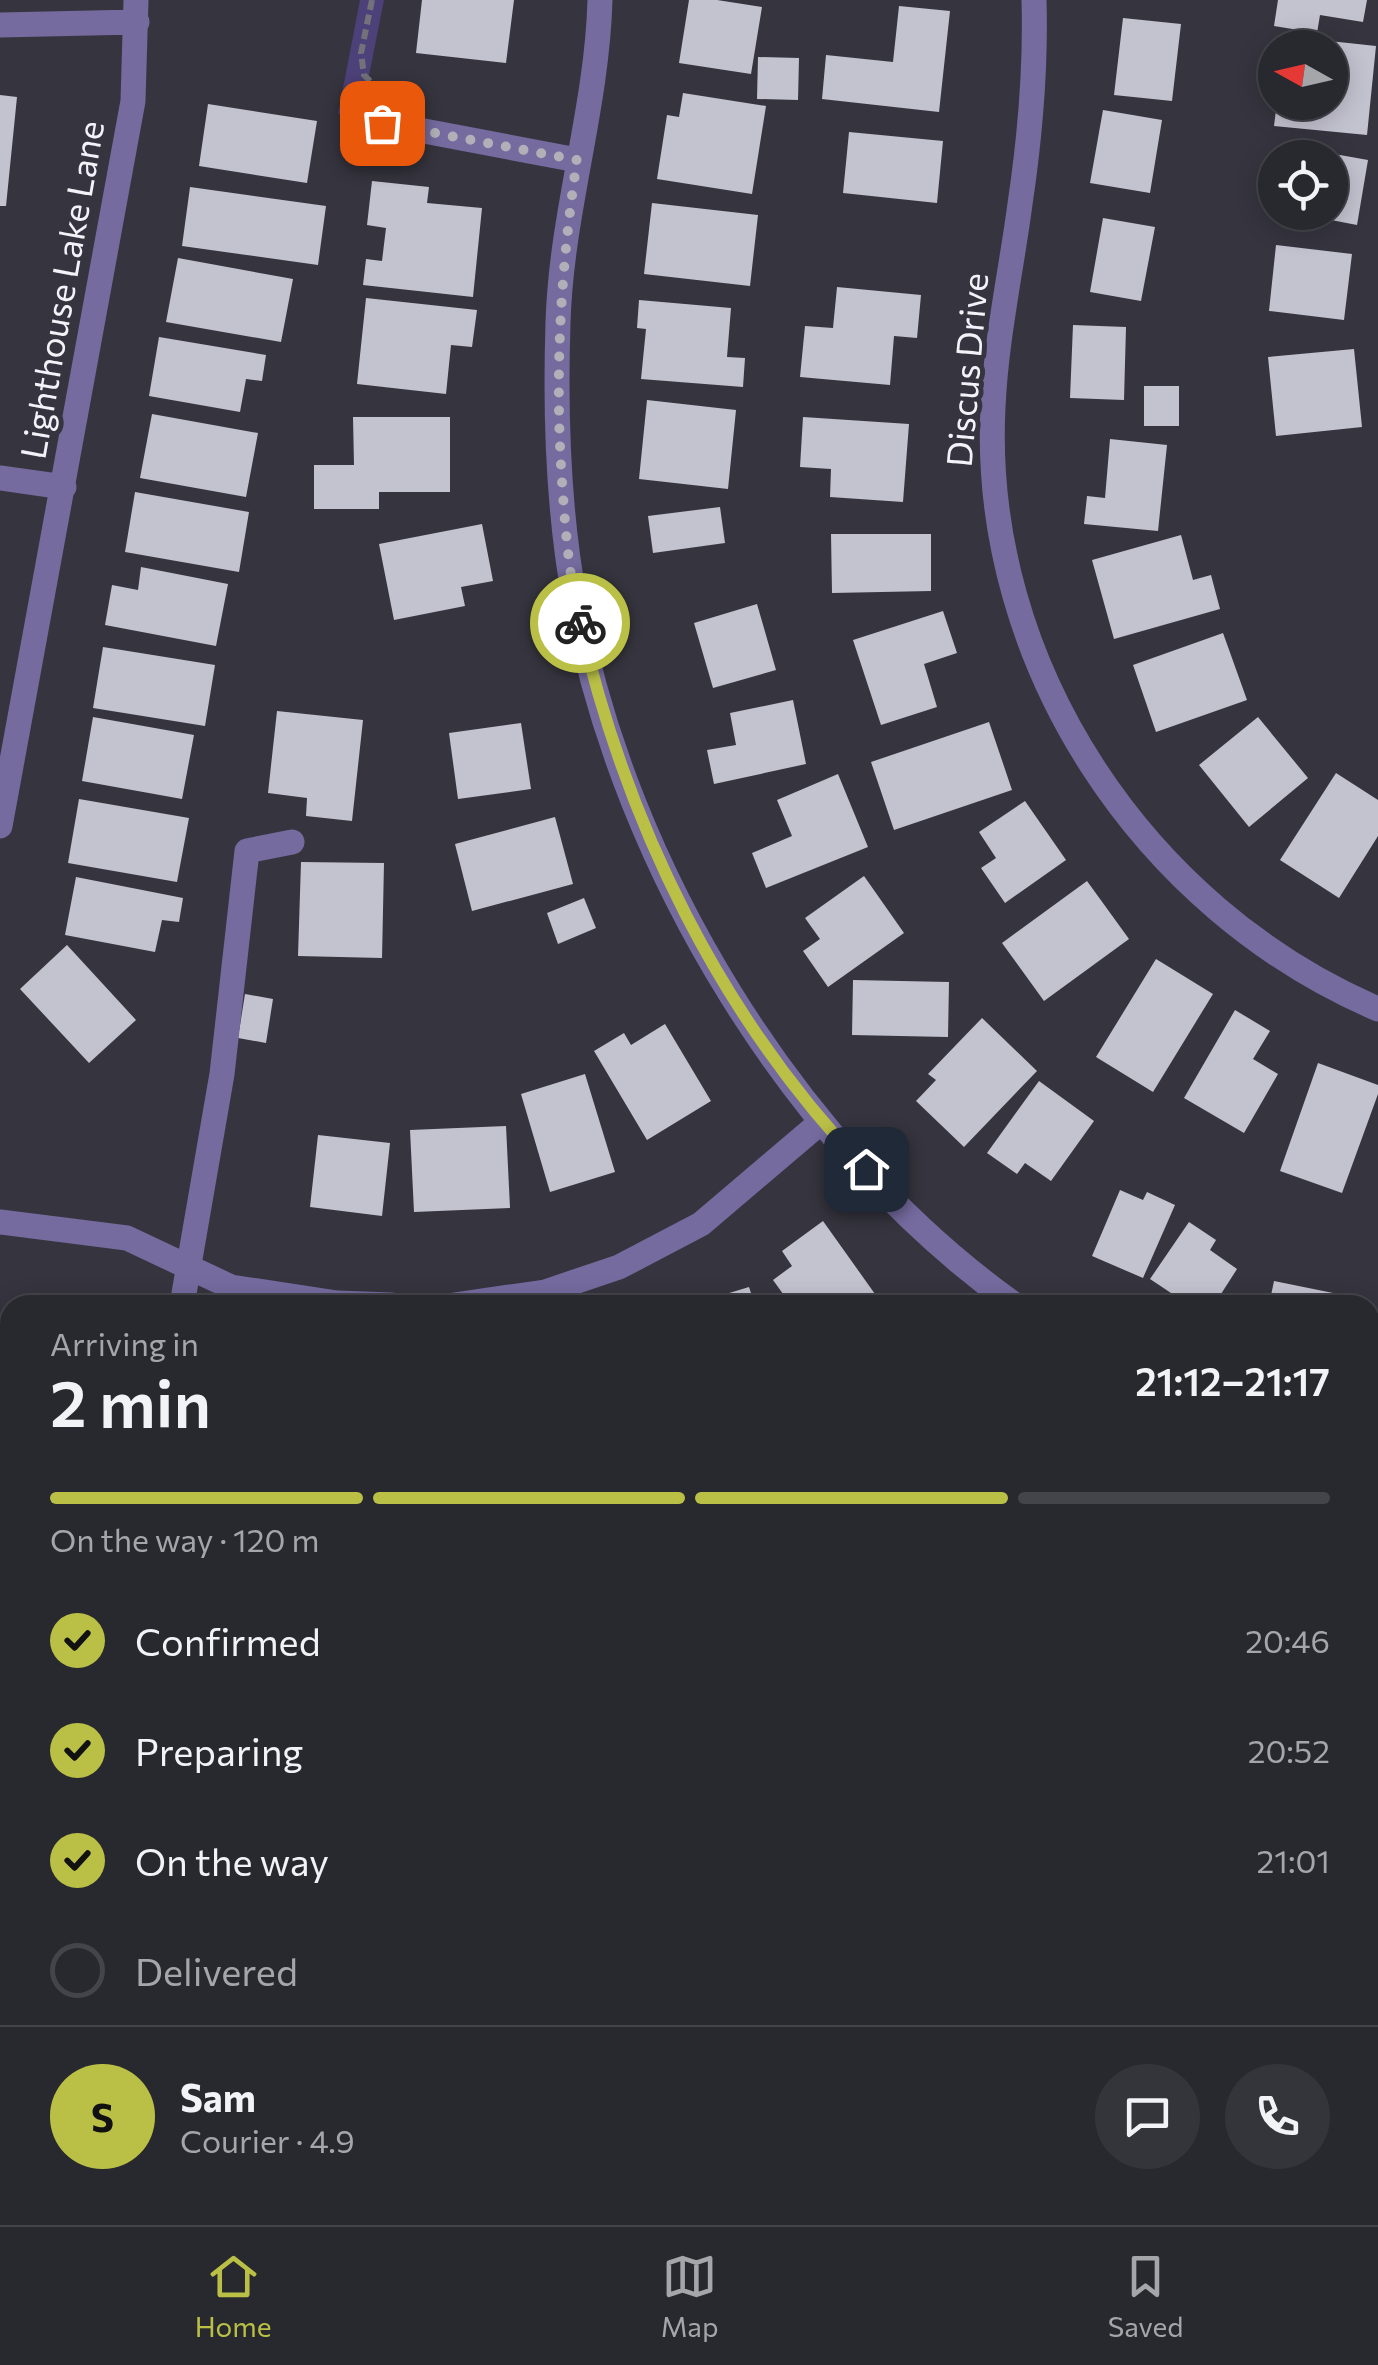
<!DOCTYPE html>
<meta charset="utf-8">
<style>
:root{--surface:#28282f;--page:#34343b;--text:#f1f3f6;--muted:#a5a6aa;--line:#44444b;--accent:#bac045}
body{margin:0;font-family:Commissioner,sans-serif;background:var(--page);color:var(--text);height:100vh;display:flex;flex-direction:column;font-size:38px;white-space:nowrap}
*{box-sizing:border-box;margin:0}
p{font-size:32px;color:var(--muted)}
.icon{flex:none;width:55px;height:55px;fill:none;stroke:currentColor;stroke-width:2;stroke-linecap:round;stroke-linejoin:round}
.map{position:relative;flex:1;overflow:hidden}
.side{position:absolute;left:0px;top:1295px;width:1380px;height:930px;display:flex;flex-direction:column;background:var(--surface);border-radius:30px 30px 0 0;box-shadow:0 5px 25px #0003,0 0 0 2px var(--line)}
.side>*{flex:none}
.needle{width:65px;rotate:278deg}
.controls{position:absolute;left:1258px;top:30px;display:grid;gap:20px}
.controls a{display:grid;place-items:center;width:90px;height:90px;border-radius:50%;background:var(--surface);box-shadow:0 5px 25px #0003,0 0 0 2px var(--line);font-size:50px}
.pin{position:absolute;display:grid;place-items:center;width:85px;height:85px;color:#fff;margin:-42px;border-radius:20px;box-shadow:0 5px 15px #0006}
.courier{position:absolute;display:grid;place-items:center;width:100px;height:100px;margin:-50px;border:8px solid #bac045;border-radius:50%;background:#fff;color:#222;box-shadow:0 2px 12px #0007}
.head em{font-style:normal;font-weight:600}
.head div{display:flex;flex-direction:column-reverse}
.head{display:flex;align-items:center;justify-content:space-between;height:170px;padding:0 50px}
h1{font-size:65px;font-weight:600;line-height:75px}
.bar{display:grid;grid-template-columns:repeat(4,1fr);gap:15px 10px;align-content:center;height:120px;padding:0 50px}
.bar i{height:12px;border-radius:8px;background:var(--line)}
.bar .selected{background:var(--accent)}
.bar p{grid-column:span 4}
.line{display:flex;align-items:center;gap:25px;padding:0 50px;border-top:2px solid var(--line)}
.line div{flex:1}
.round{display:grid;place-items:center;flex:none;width:105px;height:105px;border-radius:52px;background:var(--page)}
ol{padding:0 50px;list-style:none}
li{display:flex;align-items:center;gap:30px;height:110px}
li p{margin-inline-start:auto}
li .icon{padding:10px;border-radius:50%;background:var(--accent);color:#111;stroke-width:4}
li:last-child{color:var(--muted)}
li i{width:55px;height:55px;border:5px solid var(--line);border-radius:50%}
.tabs{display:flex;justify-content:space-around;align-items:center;height:140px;border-top:2px solid var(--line);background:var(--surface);font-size:28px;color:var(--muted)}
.tabs a{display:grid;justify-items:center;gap:5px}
.tabs .selected{color:var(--accent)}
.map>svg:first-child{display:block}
</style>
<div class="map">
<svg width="1378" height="2225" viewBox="0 0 1378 2225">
<rect width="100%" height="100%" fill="#36353f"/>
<path fill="#4d4179" d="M360,0h24l-23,116 -23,-2z"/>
<path fill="#c3c2cf" d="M422,0h92l-8,63 -90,-10z
M689,0h28l45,7 -11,67 -72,-11z
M1278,0h89l-4,22 -43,-7 -3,18 -43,-7z
M899,6l51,5 -11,101 -117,-13 4,-44 67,7z
M1123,18l58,6 -9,77 -58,-6z
M1283,36l93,10 -9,89 -93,-9 3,-24h53v-54h-48z
M758,57l41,1 -1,42 -41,-1z
M683,93l83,13 -14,88 -95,-15 10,-64 12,2z
M0,95l17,2 -11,109h-6z
M208,104l109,17 -10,62 -108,-17z
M1103,110l59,10 -12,73 -60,-10z
M849,132l94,9 -6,62 -94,-10z
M1312,150l56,10 -11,65 -57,-11 30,-2v-54h-19z
M372,181l57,6 -2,16 55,5 -9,89 -110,-12 3,-26 16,2 4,-33 -19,-3z
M190,187l136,19 -8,59 -136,-19z
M652,203l106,12 -8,71 -106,-12z
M1103,218l52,9 -14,74 -51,-9z
M1276,245l76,9 -8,66 -75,-9z
M178,258l115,21 -12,63 -115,-20z
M837,287l84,8 -4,43 -23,-2 -4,49 -90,-8 5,-51 28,2z
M366,298l111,12 -5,37 -21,-2 -5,49 -89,-10z
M639,300l92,8 -4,49 18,1 -2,29 -102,-8 5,-50 -9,-1z
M1073,325l53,2 -2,73 -54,-2z
M159,337l107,18 -4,26 -16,-2 -6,33 -91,-16z
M1354,349l8,78 -86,9 -8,-79z
M1144,386h35v40h-35z
M647,400l89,10 -8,79 -89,-10z
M152,414l106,19 -12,64 -106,-19z
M353,417h97v75h-71v17h-65v-44h40z
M803,417l106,7 -6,78 -73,-5 1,-28 -31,-2z
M1110,439l57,6 -9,86 -74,-7 3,-28 18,2z
M135,492l114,20 -10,60 -114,-20z
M720,507l5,36 -72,10 -5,-37z
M482,524l11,57 -32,6 4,19 -71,14 -15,-76z
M831,534h100v57l-99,2z
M1181,535l12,45 18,-5 9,34 -106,30 -22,-79z
M141,567l87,17 -12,62 -111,-21 7,-40 26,5z
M757,604l19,66 -63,18 -19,-65z
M943,611l14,42 -33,11 13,43 -56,18 -28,-85z
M1223,633l24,67 -91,32 -23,-67z
M103,647l112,18 -10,61 -112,-18z
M793,700l13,64 -92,20 -7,-34 29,-5 -6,-32z
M277,711l86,9 -11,101 -46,-5 1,-18 -39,-5z
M93,717l101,18 -12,64 -100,-18z
M1258,717l50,61 -59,49 -50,-62z
M989,722l23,68 -118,40 -23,-68z
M521,723l10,66 -73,10 -9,-66z
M1336,773l42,27v36l-39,62 -59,-38z
M838,774l30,73 -102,41 -14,-35 40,-17 -15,-36z
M79,799l110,19 -12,64 -109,-19z
M1025,801l41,59 -61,43 -24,-35 15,-10 -17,-26z
M555,817l18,67 -101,27 -17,-67z
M301,862l83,1 -2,95 -84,-2z
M864,876l40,57 -76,54 -25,-36 17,-12 -15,-21z
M76,877l107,21 -4,24 -17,-2 -7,32 -90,-17z
M1087,881l42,58 -85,62 -42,-58z
M584,898l12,30 -38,16 -11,-31z
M67,945l69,75 -47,43 -69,-74z
M1156,959l57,35 -60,98 -57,-35z
M853,980l96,2 -1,55 -96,-2z
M245,994l28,5 -7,44 -28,-5z
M1235,1010l35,21 -17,28 25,15 -34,59 -60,-35z
M982,1018l55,53 -73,76 -48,-46 20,-21 -8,-6z
M665,1024l46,77 -64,39 -53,-89 30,-18 7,12z
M1318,1063l60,22v9l-36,99 -62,-22z
M585,1074l30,98 -65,20 -29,-98z
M1039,1081l55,40 -43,60 -26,-18 -8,11 -30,-21z
M506,1126l4,82 -96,4 -4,-82z
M318,1135l72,8 -8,73 -72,-9z
M1120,1190l23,10 4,-8 28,13 -32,73 -51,-22z
M823,1221l52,73 -16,11h-68l-18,-25 19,-14 -10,-15z
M1189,1222l27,18 -6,10 27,19 -23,36h-25l-39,-26z
M1274,1281l64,13 -2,11h-67z
M749,1287l6,18h-62v-1z
M1370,1561l8,1v91l-8,-1z
M1370,1756l8,2v82l-8,-1z
M1370,1998l8,2v61l-8,-1z
M150,2215h73l-2,10h-73z
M396,2215h81l-1,10h-81z
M539,2215h112l-2,10h-26l-40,-7 -2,7h-43z
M1160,2215h39l-2,10 -39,-1z
M1221,2215h79l-2,10h-79z"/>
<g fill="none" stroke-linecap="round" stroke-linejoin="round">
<path stroke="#73727b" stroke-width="6" stroke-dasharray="10 5" stroke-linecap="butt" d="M372,0l-11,53 3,22 18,18"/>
<path stroke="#756b9f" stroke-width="25" d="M600,0c-3,109 -39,214 -42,323 -3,92 0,188 17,279 49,265 219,546 440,703
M1034,0c2,68 -4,137 -14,204 -9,68 -24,135 -27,203 -13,257 151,502 385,602
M0,25l137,-3
M366,120l211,40
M0,478l64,9
M0,826l133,-725 3,-101
M0,1222l127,16 104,49 106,16 54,2
M182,1305l40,-231 25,-223 45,-9
M454,1305l91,-13 74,-25 82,-43 120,-102
M1370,1484l8,3
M1370,1927l8,2
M727,2215l1,10
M817,2215l2,10
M2,2225l8,-39
M304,2225l2,-10"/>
</g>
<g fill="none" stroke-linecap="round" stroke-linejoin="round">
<path stroke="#b1b0b8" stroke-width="10" stroke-dasharray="0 18" d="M382,123l195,37c-17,113 -23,221 -14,335 3,43 7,86 17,128"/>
<path stroke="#bac045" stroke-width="12" d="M580,623c47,203 141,395 286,546"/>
</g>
<g text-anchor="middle" stroke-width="10" stroke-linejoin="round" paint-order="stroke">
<g font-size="35" fill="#f3f2f9" stroke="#36353f">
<text transform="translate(63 290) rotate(-80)" y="12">Lighthouse Lake Lane</text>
<text transform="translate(968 370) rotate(-85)" y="12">Discus Drive</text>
</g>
</g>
</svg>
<div class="controls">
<a><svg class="needle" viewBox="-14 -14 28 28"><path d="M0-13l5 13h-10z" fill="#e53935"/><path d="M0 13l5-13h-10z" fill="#a5a6aa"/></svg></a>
<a><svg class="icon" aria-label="locate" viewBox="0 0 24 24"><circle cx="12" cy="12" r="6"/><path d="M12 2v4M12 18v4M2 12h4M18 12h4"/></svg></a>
</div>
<div class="pin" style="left:382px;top:123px;background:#ea580c"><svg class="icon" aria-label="bag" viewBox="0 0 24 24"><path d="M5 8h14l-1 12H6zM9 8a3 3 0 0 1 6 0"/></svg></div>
<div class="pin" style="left:866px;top:1169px;background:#1f2937"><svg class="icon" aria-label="home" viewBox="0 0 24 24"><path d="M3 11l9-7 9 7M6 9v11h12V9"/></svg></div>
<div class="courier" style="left:580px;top:623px"><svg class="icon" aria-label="bike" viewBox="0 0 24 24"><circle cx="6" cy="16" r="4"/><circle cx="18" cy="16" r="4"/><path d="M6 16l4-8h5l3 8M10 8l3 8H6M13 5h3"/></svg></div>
<section class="side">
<div class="head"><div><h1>2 min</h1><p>Arriving in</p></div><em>21:12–21:17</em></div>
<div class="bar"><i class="selected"></i><i class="selected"></i><i class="selected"></i><i></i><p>On the way · 120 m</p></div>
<ol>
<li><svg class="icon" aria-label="check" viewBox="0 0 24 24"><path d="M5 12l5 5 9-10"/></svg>Confirmed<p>20:46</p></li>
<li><svg class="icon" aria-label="check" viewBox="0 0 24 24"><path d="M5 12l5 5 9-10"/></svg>Preparing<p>20:52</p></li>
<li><svg class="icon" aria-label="check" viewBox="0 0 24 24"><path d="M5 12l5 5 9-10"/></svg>On the way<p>21:01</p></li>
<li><i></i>Delivered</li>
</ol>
<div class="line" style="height:180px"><b class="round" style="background:var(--accent);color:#111">S</b><div><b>Sam</b><p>Courier · 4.9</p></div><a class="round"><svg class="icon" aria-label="chat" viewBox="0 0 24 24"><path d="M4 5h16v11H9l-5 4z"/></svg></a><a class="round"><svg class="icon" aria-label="phone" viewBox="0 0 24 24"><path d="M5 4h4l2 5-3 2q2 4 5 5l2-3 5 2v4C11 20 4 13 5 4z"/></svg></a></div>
</section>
</div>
<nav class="tabs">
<a class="selected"><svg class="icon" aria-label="home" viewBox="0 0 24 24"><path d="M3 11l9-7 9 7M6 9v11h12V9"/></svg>Home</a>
<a><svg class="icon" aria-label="map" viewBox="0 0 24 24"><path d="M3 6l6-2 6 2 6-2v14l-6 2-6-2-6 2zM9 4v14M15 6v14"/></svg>Map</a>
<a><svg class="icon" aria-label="saved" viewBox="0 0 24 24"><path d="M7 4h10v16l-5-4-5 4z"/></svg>Saved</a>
</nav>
